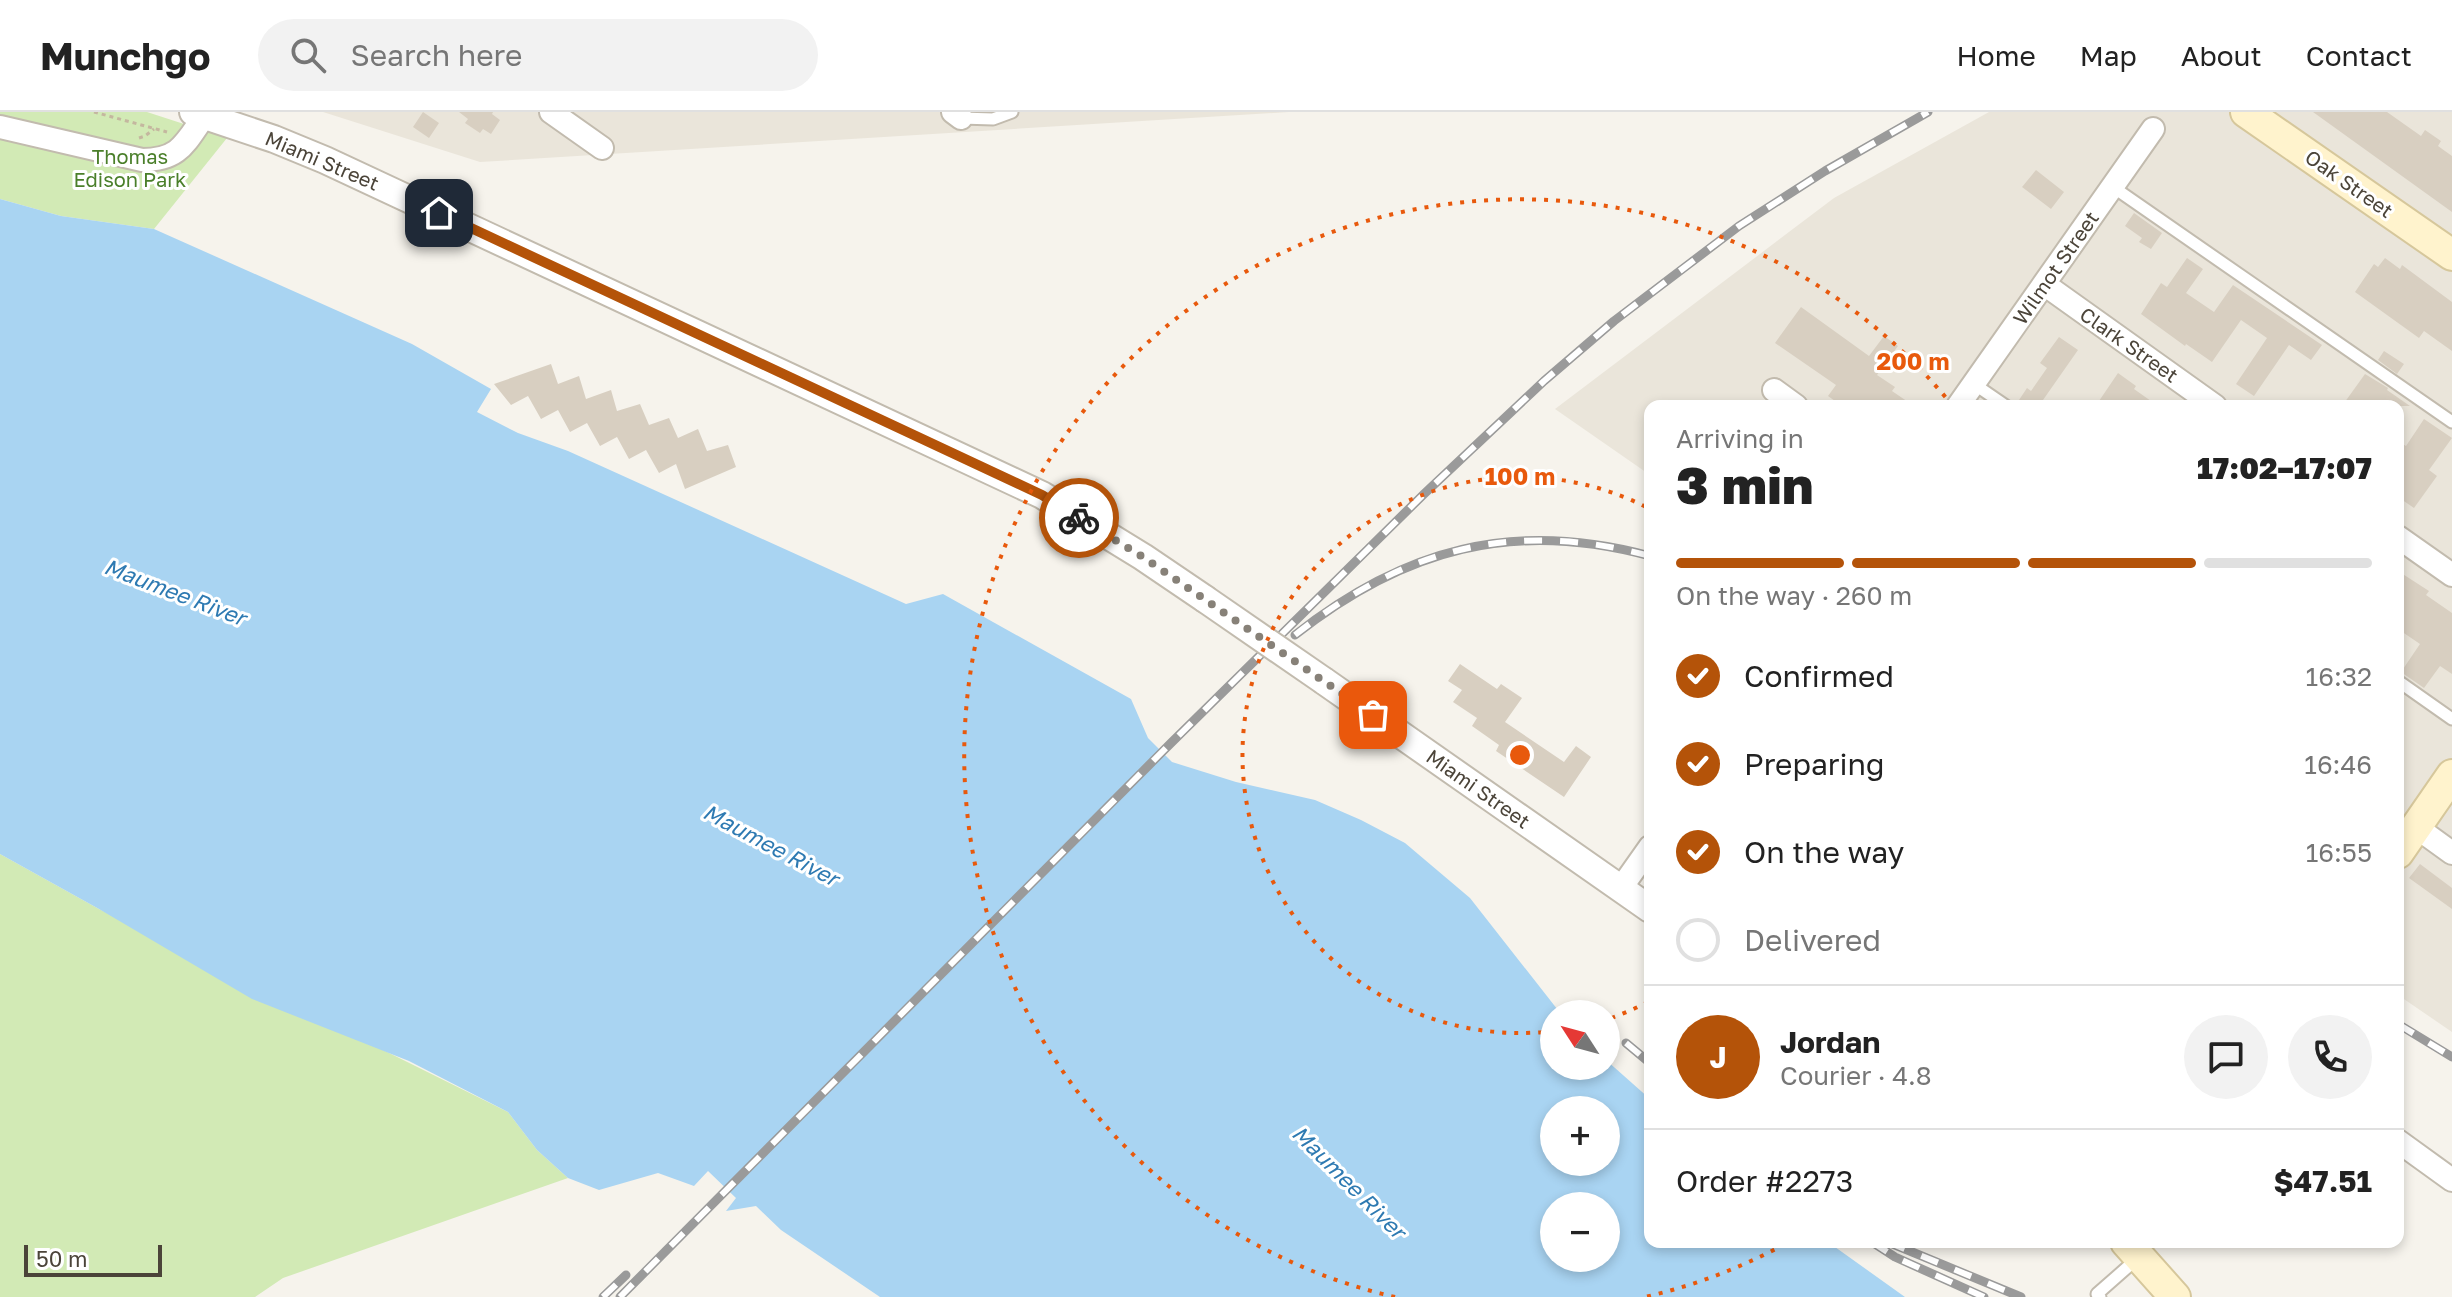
<!DOCTYPE html>
<meta charset="utf-8">
<style>
:root{--surface:#fff;--page:#f2f2f2;--text:#222;--muted:#767676;--line:#e0e0e0;--accent:#b45309}
body{margin:0;font-family:"Golos Text",sans-serif;background:var(--page);color:var(--text);height:100vh;display:flex;flex-direction:column;font-size:30px;white-space:nowrap}
*{box-sizing:border-box;margin:0}
p{font-size:26px;color:var(--muted)}
.icon{flex:none;width:44px;height:44px;fill:none;stroke:currentColor;stroke-width:2;stroke-linecap:round;stroke-linejoin:round}
.map{position:relative;flex:1;overflow:hidden}
.panel{position:absolute;left:1644px;top:288px;width:760px;height:848px;display:flex;flex-direction:column;background:var(--surface);border-radius:16px;box-shadow:0 4px 12px #0003}
.panel>*{flex:none}
.needle{width:52px;rotate:306deg}
.controls{position:absolute;left:1540px;top:888px;display:grid;gap:16px}
.controls a{display:grid;place-items:center;width:80px;height:80px;border-radius:50%;background:var(--surface);box-shadow:0 4px 12px #0003;font-size:40px}
.scale{position:absolute;left:24px;bottom:20px;width:138px;box-sizing:border-box;padding-left:8px;border:4px solid #4b4439;border-top:0;font-size:22px;line-height:28px;white-space:nowrap;color:#4b4439;-webkit-text-stroke:6px #fff;paint-order:stroke}
.pin{position:absolute;display:grid;place-items:center;width:68px;height:68px;color:#fff;margin:-34px;border-radius:16px;box-shadow:0 4px 12px #0006}
.courier{position:absolute;display:grid;place-items:center;width:80px;height:80px;margin:-40px;border:6px solid #b45309;border-radius:50%;background:#fff;color:#222;box-shadow:0 2px 10px #0007}
.headline em{font-style:normal;font-weight:800}
.headline div{display:flex;flex-direction:column-reverse}
.headline{display:flex;align-items:center;justify-content:space-between;height:136px;padding:0 32px}
h1{font-size:52px;font-weight:800;line-height:60px}
.bar{display:grid;grid-template-columns:repeat(4,1fr);gap:12px 8px;align-content:center;height:96px;padding:0 32px}
.bar i{height:10px;border-radius:6px;background:var(--line)}
.bar .current{background:var(--accent)}
.bar p{grid-column:span 4}
.line{display:flex;align-items:center;gap:20px;padding:0 32px;border-top:2px solid var(--line)}
.line div{flex:1}
.round{display:grid;place-items:center;flex:none;width:84px;height:84px;border-radius:42px;background:var(--page)}
ol{padding:0 32px;list-style:none}
li{display:flex;align-items:center;gap:24px;height:88px}
li p{margin-inline-start:auto}
li .icon{padding:8px;border-radius:50%;background:var(--accent);color:#fff;stroke-width:4}
li:last-child{color:var(--muted)}
li i{width:44px;height:44px;border:4px solid var(--line);border-radius:50%}
header{display:flex;align-items:center;gap:48px;box-sizing:border-box;height:112px;padding:0 40px;background:var(--surface);border-bottom:2px solid var(--line)}
header strong{font-size:38px}
nav{display:flex;gap:44px;margin-inline-start:auto;font-size:28px}
.search{width:560px;height:72px;background:var(--page);display:flex;align-items:center;gap:20px;box-sizing:border-box;padding:0 28px;border-radius:44px;color:var(--muted);font-size:30px}
.map>svg:first-child{display:block}
</style>
<header>
<strong>Munchgo</strong>
<div class="search"><svg class="icon" aria-label="search" viewBox="0 0 24 24"><circle cx="10" cy="10" r="6"/><path d="M15 15l6 6"/></svg>Search here</div>
<nav><a>Home</a><a>Map</a><a>About</a><a>Contact</a></nav>
</header>
<div class="map">
<svg width="2452" height="1185" viewBox="0 0 2452 1185">
<rect width="100%" height="100%" fill="#f6f3ec"/>
<path fill="#eae5da" d="M323,0h966l-809,50z
M1989,0h463v920l-54,-37v-589h-748v69l-95,-66 279,-211z"/>
<path fill="#d2eab5" d="M0,0h147l80,26 -73,91 -93,-13 -61,-17z
M0,742l99,55 409,203 29,38 31,28 -285,100 -28,19h-255z"/>
<path fill="#a9d4f2" fill-rule="evenodd" d="M0,87l61,17 93,13 258,115 79,45 -14,23 41,21 50,18 338,153 37,-10 188,105 17,39 24,24 64,20 79,18 46,20 44,23 65,55 91,116h-7v52h52v-6l44,39v143h178l77,55h-1025l-99,-67 -25,-24 -30,5 10,-13 -28,-27 -14,15 -36,-13 -59,17 -31,-12 -31,-28 -29,-38 -99,-51 -157,-62 -153,-90 -99,-55zM1554,998h52v52h-52zM1554,1094h52v52h-52z"/>
<path fill="#d8cfc1" d="M423,0l16,11 -10,15 -16,-11z
M459,0h34l-1,2 8,6 -9,14 -8,-5 -3,4 -15,-10 3,-4z
M2313,0h74l34,24 4,-6 16,11 -3,5 14,10v56z
M2036,58l28,22 -13,17 -29,-22z
M2134,101l28,20 -11,16 -12,-7 3,-4 -17,-12z
M2187,146l16,11 -17,24 28,19 19,-27 89,60 -11,15 -22,-15 -35,51 -18,-12 31,-46 -26,-18 -29,42 -26,-18 -1,2 -44,-32 20,-31 6,4z
M2385,146l15,11 2,-4 50,37v49l-28,-20 -5,7 -64,-46 19,-28 4,3z
M1801,195l68,49 15,-20 14,10 -21,29 18,12 -3,4 22,15h-72l-14,-10 8,-11 -61,-42z
M2059,225l19,13 -35,50 9,6h-37l12,-18 4,3 16,-23 -7,-5z
M2384,239l20,13 -7,10 -19,-14z
M551,252l7,20 21,-8 7,23 25,-9 6,21 23,-7 9,21 20,-7 9,20 20,-9 9,22 21,-6 8,22 -51,22 -9,-25 -17,9 -13,-23 -17,9 -12,-22 -17,9 -13,-23 -17,9 -12,-22 -17,9 -13,-23 -17,9 -17,-21z
M2118,261l18,13 -2,3 24,17h-52l-7,-5z
M2365,262l23,14 -1,2 23,16h-68z
M2424,307l28,19 -23,32 8,6 -23,32 -16,-11v-56l8,5z
M2398,459l31,20 -3,4 26,18v61l-12,-8 -16,22 -23,-16 19,-28 -22,-15z
M1460,552l37,25 4,-5 21,14 -17,24 59,40 12,-16 15,11 -27,40 -68,-46 3,-6 -27,-19 5,-8 -24,-16 9,-12 -14,-9z
M2420,752l32,24v21l-43,-31z"/>
<g fill="none" stroke-linecap="round" stroke-linejoin="round">
<g stroke="#c2bbae" stroke-width="15">
<path id="service" d="M961,6l32,1 19,-7
M2113,75l339,235
M1974,272l32,22
M2398,569l54,38
M2100,1185l-3,-3 42,-37"/>
</g>
<g stroke="#c2bbae" stroke-width="26">
<path id="minor" d="M551,0l51,36
M953,0l8,6
M0,15l142,33c38,0 43,-17 63,-45
M2044,172l171,122
M1774,278l22,16
M1958,294l195,-277
M2398,425l54,38
M2416,715l36,26
M1621,776l29,-41
M2398,1029l54,39"/>
</g>
<g stroke="#c2bbae" stroke-width="30">
<path id="tertiary" d="M193,0l81,27 51,21 717,335 101,62 62,42
M1324,569l326,228"/>
</g>
<g stroke="#d6c79b" stroke-width="34">
<path id="secondary" d="M2246,0l206,143
M2398,741l54,-78
M2126,1130l49,55"/>
</g>
<path stroke="#c4b79f" stroke-width="3" stroke-dasharray="4 4" stroke-linecap="butt" d="M94,0l73,20
M139,26l6,-2 9,-7"/>
<use href="#service" stroke="#fff" stroke-width="11"/>
<use href="#minor" stroke="#fff" stroke-width="22"/>
<use href="#tertiary" stroke="#fff" stroke-width="26"/>
<use href="#secondary" stroke="#fff3cd" stroke-width="30"/>
<g stroke="#9a9a9a" stroke-width="9">
<path id="rail" d="M1295,523c109,-86 218,-116 355,-79
M2398,912l54,33
M1626,931l24,20
M1872,1130l23,15 89,40
M1888,1130l133,55
M603,1185l23,-22
M620,1185l551,-554 253,-249 120,-113 70,-60 125,-95 86,-55 103,-59"/>
</g>
<use href="#rail" stroke="#fff" stroke-width="6" stroke-dasharray="18" stroke-linecap="butt"/>
<g stroke="#c2bbae" stroke-width="30" stroke-linecap="butt">
<path id="tertiary-bridge" d="M1205,487l119,82"/>
</g>
<use href="#tertiary-bridge" stroke="#fff" stroke-width="26"/>
</g>
<g fill="none" stroke-linecap="round" stroke-linejoin="round">
<path stroke="#878178" stroke-width="8" stroke-dasharray="0 14.4" d="M1079,406l64,39 230,158"/>
<path stroke="#b45309" stroke-width="10" d="M439,101l603,282 37,23"/>
</g>
<g fill="none" stroke="#e8590c" stroke-width="4" stroke-dasharray="4 8">
<path d="M1648 890A278 278 0 0 1 1608 907M1554 919A278 278 0 1 1 1648 396"/>
<path d="M1785 1132A556 556 0 0 1 1645 1185M1395 1185A556 556 0 1 1 1952 293"/>
</g>
<g text-anchor="middle" stroke-width="6" stroke-linejoin="round" paint-order="stroke">
<g font-size="20" fill="#4a7f2a" stroke="#fff">
<text x="130" y="52">Thomas<tspan x="130" dy="23">Edison Park</tspan></text>
</g>
<g font-size="20" fill="#4b4439" stroke="#fff">
<text transform="translate(322 49) rotate(23)" y="7">Miami Street</text>
<text transform="translate(2349 72) rotate(35)" y="7">Oak Street</text>
<text transform="translate(2056 156) rotate(-55)" y="7">Wilmot Street</text>
<text transform="translate(2129 233) rotate(35)" y="7">Clark Street</text>
<text transform="translate(1478 677) rotate(35)" y="7">Miami Street</text>
</g>
<g font-size="22" font-style="italic" fill="#2e7ab2" stroke="#fff">
<text transform="translate(175 480) rotate(21)" y="8">Maumee River</text>
<text transform="translate(771 733) rotate(28)" y="8">Maumee River</text>
<text transform="translate(1349 1070) rotate(45)" y="8">Maumee River</text>
</g>
</g>
<circle cx="1520" cy="643" r="12" fill="#e8590c" stroke="#fff" stroke-width="4"/>
<g font-size="24" text-anchor="middle" font-weight="bold" fill="#e8590c" stroke="#fff" stroke-width="6" stroke-linejoin="round" paint-order="stroke">
<text x="1913" y="258">200 m</text>
<text x="1520" y="373">100 m</text>
</g>
</svg>
<div class="controls">
<a><svg class="needle" viewBox="-14 -14 28 28"><path d="M0-13l5 13h-10z" fill="#e53935"/><path d="M0 13l5-13h-10z" fill="#767676"/></svg></a>
<a>+</a>
<a>−</a>
</div>
<div class="scale">50 m</div>
<div class="pin" style="left:1373px;top:603px;background:#ea580c"><svg class="icon" aria-label="bag" viewBox="0 0 24 24"><path d="M5 8h14l-1 12H6zM9 8a3 3 0 0 1 6 0"/></svg></div>
<div class="pin" style="left:439px;top:101px;background:#1f2937"><svg class="icon" aria-label="home" viewBox="0 0 24 24"><path d="M3 11l9-7 9 7M6 9v11h12V9"/></svg></div>
<div class="courier" style="left:1079px;top:406px"><svg class="icon" aria-label="bike" viewBox="0 0 24 24"><circle cx="6" cy="16" r="4"/><circle cx="18" cy="16" r="4"/><path d="M6 16l4-8h5l3 8M10 8l3 8H6M13 5h3"/></svg></div>
<section class="panel">
<div class="headline"><div><h1>3 min</h1><p>Arriving in</p></div><em>17:02–17:07</em></div>
<div class="bar"><i class="current"></i><i class="current"></i><i class="current"></i><i></i><p>On the way · 260 m</p></div>
<ol>
<li><svg class="icon" aria-label="check" viewBox="0 0 24 24"><path d="M5 12l5 5 9-10"/></svg>Confirmed<p>16:32</p></li>
<li><svg class="icon" aria-label="check" viewBox="0 0 24 24"><path d="M5 12l5 5 9-10"/></svg>Preparing<p>16:46</p></li>
<li><svg class="icon" aria-label="check" viewBox="0 0 24 24"><path d="M5 12l5 5 9-10"/></svg>On the way<p>16:55</p></li>
<li><i></i>Delivered</li>
</ol>
<div class="line" style="height:144px"><b class="round" style="background:var(--accent);color:#fff">J</b><div><b>Jordan</b><p>Courier · 4.8</p></div><a class="round"><svg class="icon" aria-label="chat" viewBox="0 0 24 24"><path d="M4 5h16v11H9l-5 4z"/></svg></a><a class="round"><svg class="icon" aria-label="phone" viewBox="0 0 24 24"><path d="M5 4h4l2 5-3 2q2 4 5 5l2-3 5 2v4C11 20 4 13 5 4z"/></svg></a></div>
<div class="line" style="height:104px"><div>Order #2273</div><b>$47.51</b></div>
</section>
</div>
